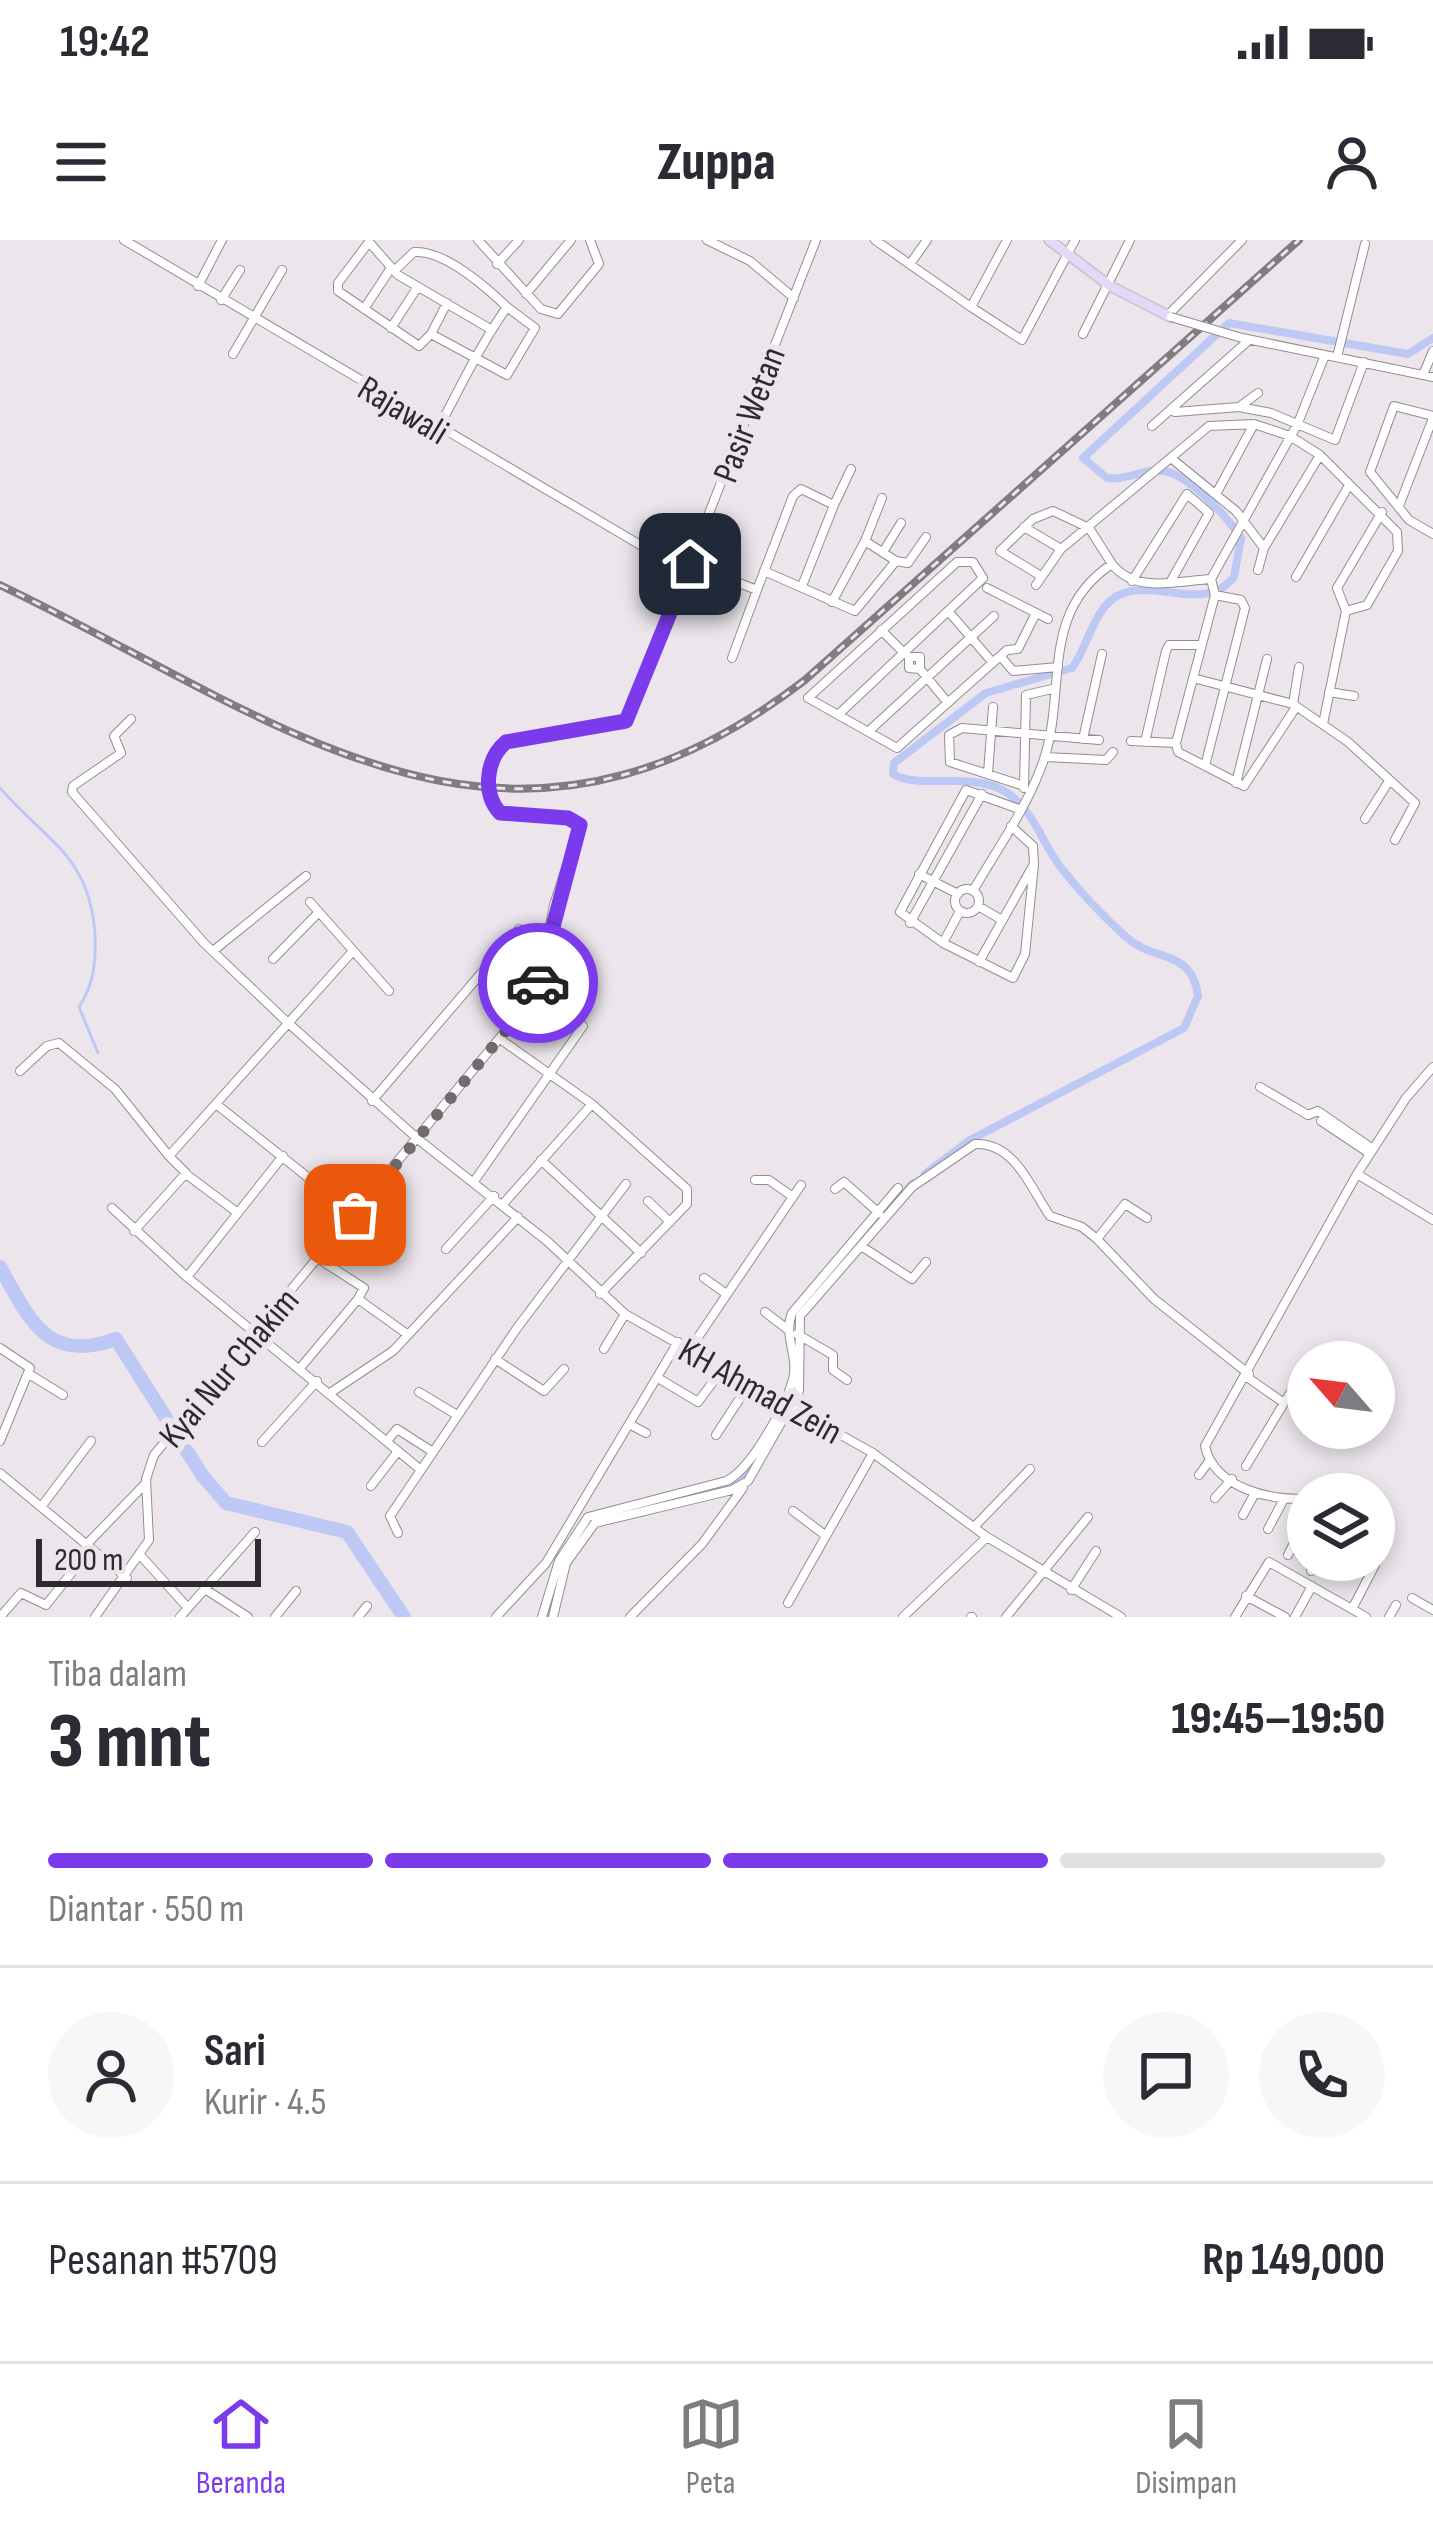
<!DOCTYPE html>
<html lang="id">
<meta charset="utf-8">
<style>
:root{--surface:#fff;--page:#f7f7f7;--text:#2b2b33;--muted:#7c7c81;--line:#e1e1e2;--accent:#7c3aed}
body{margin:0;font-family:"Sofia Sans Condensed",sans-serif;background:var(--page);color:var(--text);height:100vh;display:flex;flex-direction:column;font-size:45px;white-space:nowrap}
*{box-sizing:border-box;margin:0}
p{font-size:39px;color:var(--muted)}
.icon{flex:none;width:66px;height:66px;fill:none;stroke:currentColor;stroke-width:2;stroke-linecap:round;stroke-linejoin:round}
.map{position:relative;height:1377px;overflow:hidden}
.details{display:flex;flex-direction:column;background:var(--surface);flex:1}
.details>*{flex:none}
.needle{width:78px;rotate:298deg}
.buttons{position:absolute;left:1287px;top:1101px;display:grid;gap:24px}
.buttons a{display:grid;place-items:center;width:108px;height:108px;border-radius:50%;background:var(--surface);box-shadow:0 6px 18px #0003;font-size:60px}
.scale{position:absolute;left:36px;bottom:30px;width:225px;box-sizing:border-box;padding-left:12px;border:6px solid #2d2b2d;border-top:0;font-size:33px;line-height:42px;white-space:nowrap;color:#2d2b2d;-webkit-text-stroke:9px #ece6ec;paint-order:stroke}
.pin{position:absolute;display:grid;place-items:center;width:102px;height:102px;color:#fff;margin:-51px;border-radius:24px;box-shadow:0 6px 18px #0006}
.courier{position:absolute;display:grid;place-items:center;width:120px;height:120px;margin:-60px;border:9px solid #7c3aed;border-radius:50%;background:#fff;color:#222;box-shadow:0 3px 15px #0007}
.overview em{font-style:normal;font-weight:800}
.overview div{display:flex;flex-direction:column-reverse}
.overview{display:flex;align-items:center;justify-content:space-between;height:204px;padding:0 48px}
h1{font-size:78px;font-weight:800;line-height:90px}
.bar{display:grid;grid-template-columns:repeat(4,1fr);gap:18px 12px;align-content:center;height:144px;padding:0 48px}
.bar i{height:15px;border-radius:9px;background:var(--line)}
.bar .active{background:var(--accent)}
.bar p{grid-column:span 4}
.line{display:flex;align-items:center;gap:30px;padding:0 48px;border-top:3px solid var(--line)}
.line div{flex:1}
.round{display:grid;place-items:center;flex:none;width:126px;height:126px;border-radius:63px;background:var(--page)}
.status{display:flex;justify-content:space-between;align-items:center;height:84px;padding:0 60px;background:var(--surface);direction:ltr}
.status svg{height:33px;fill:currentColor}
header{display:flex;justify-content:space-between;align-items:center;height:156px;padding:0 48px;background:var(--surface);font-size:54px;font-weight:800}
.menu{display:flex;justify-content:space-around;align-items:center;height:168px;border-top:3px solid var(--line);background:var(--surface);font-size:33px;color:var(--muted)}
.menu a{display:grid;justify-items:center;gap:6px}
.menu .active{color:var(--accent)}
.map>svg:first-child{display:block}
</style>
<div class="status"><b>19:42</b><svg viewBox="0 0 49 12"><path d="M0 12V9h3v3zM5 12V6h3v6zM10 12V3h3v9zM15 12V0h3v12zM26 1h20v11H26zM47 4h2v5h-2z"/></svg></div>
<header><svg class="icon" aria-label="menu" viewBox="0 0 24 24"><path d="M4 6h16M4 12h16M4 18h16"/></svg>Zuppa<svg class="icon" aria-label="person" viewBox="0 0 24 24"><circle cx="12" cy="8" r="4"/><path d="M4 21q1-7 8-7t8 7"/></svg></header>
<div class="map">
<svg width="1433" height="1377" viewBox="0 0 1433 1377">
<rect width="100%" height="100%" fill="#ece6ec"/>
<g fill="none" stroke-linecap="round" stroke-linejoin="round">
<path stroke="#bec8f4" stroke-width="3" d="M0,548c48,55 90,68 95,147 1,28 -1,49 -16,72l19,46"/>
<path stroke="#bec8f4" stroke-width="8" d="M925,934l45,-34 214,-112 14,-32c-6,-48 -45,-34 -72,-59 -22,-20 -45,-44 -64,-68 -19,-24 -27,-56 -53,-75 -36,-25 -87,-3 -116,-20l1,-11 92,-70 86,-25c16,-21 21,-58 45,-72 36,-20 87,19 117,-19l7,-39c-14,-21 -52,-64 -78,-67 -20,-3 -36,10 -56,7l-24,-20 146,-135 179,31 25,-16
M826,1038l87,-95
M701,1251l42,-14 20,-31
M550,1377l5,-33"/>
<path stroke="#bec8f4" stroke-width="14" d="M0,1027c30,53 47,97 116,72l86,136 24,28 121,29 57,85"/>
<g stroke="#938d93" stroke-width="10">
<path id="minor" d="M124,0l562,332
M478,0l63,69 17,5 41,-50 -9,-24
M707,0l43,21 44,37
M875,0l96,67
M1007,0l-36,67 51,33 53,-100
M497,24l22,-24
M910,24l17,-24
M394,31l20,-19c30,-2 71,34 93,55
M198,46l24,-46
M526,54l45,-54
M221,60l19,-30
M364,69l27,-41
M1167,76l75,-76
M391,88l26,-40
M431,94l16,-31
M1083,94l47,-94
M1242,98l191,39
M233,114l49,-84
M1337,117l28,-113
M1423,135l10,-24
M1239,167l32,6 64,27 29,-78
M1175,172l64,-5 19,-14
M1433,176l-39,-10 -24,66 39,48 24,14
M1152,186l96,-85
M438,189c22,-41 42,-84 69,-122l28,21 -28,47 -76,-41 -12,12 -81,-55v-8l31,-41 29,33 94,55
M1172,219l64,52 28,37
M1216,254l38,-70
M834,265l17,-36
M1399,266l34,-88
M1024,287l37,22
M883,312l18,-29
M896,321l12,2 18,-26
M690,324l67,26 36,-94 8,-7 33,16 -32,81
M1258,330l6,-22 56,-93
M764,331l91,40 41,-50 -31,-20 17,-43
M1041,336l-41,-25 33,-32 20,-8 36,17 23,36
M1296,337l52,-90
M1132,341l55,-87 22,19 -38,68
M1036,345l25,-36 148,-123 45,-2 36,12 30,19 77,77 1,19 -31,54 -21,6
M987,348l61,31
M832,362l33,-61
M949,372l44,51
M881,390l24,24
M732,418l25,-68
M1002,418l11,13 45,-4
M920,429l-11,-1v-11h11v12l28,34
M1193,438l100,26 55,38 67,61 -20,37
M1329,452l25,4
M1293,464l6,-37
M840,473l143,-135 -10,-16h-16l-149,136 89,50 110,-98 11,-1 18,-36
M131,479l-17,17 7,17 -48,33 -1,6 132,151 82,78 133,119 128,101 78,73 248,139 114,84 134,80
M1323,484l23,-113 -9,-23 45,-76
M869,491l125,-115
M1083,499l19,-85
M1131,501l45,2 2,9 66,34 50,-76
M1145,502l21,-91 3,-6h33
M1176,503l39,-148 -4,-16 87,-156 27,-68
M1045,517l61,3 7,-8
M1205,526l40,-158 -4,-8 -26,-5
M988,533l5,-66
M1236,543l31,-124
M1024,546l-74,-24 -1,-27 13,-7 137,12
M1024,548l2,-93 26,-6
M1019,569l-53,-19 -66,122 43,31 70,35 12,-24 9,-90
M1365,579l24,-38
M919,634l39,20
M955 661a12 12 0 1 1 24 0a12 12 0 1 1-24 0Z
M973,651c24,-42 56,-86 71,-132 23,-69 -5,-147 68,-195 23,30 65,17 99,15
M310,662l79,89
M978,666l24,14
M910,683l72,-129
M943,703l17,-32
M213,711l93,-75
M273,719l46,-47
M979,722l55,-98 -1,-18 -22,-20
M500,799l92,65 95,85v15l-87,90
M20,831l27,-25 12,-3 56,46 54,67
M1260,847l48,28 10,-4 55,38
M372,861l147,-172
M216,864l139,111
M1321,881l48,32
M541,920l100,93
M186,934l52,39
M1357,934l76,46
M475,940l108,-154
M755,940h14l24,17
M835,949l9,-7 35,31
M648,961l22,21
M503,964l89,-100
M112,968l75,69 234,193 96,-142 109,-144
M1147,978l-22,-14 -28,35 57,60 95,75
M134,991l52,-58 -17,-17 184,-205
M861,1006l51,33 14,-17
M446,1009l48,-53
M319,1019l45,29 -6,11 49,35
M187,1037l96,-121
M704,1038l21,15
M765,1072l22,17
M797,1094l36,21v15l14,10
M0,1108l30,20 -30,73
M604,1109l21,-35
M690,1109l111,-164
M495,1119l49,32 20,-22
M301,1127l57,-68
M29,1134l34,21
M658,1138l40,24 26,-35
M419,1152l38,23
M330,1153l63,-42 125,-134
M1284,1163l21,-33
M629,1184l17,9
M716,1195l34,-52
M387,1201l10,-12 36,23
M262,1202l55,-61
M1246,1226l38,-63 -37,-26
M0,1233l127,105
M1199,1235l11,-15
M371,1246l27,-35
M1215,1258l17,-19
M1308,1258c-36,4 -94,-10 -103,-52l152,-272 49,-76 27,-31
M41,1267l50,-66
M793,1271l32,24
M1243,1275l12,-22
M975,1286l55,-57
M1268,1289l16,-30
M398,1293l-8,-17 31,-46
M86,1305l59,-61
M1288,1315l20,-40
M141,1316l47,52
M1350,1323l20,12
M1311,1331l6,-11
M205,1349l43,28
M1071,1350l25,-39
M1246,1356l39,21
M1412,1358l21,12
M788,1363l85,-150
M1352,1369l23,-44
M0,1377l21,-24 25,12 45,-57
M95,1377l54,-77 -3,-61 8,-24 368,-444 17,-30 15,-76 26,-80 -12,-7 -68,-5c-18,-20 -14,-53 6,-70l114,-19 10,-9 186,-475
M180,1377l75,-85
M275,1377l21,-26
M358,1377l9,-11
M496,1377l50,-54 132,-221
M542,1377l17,-56 29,-44 138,-36c25,-11 60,-76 67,-102 6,-22 -10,-43 -1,-66l106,-125
M553,1377l13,-54 29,-40 137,-33 16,-9 51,-90 1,-75 112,-129 63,-43c40,-2 56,45 75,72l32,11 15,12
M630,1377l72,-73 41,-56
M903,1377l84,-80
M971,1377h1
M1006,1377l82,-100
M1235,1377l34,-55 97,55
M1295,1377l17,-31
M1389,1377l7,-12"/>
</g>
<g stroke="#c4c4c4" stroke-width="12">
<path id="major" d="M1049,0l61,46 61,31"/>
</g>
<use href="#minor" stroke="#fff" stroke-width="8"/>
<use href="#major" stroke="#e2d8f7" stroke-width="9"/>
<g stroke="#807c80" stroke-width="8">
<path id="rail" d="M0,345c285,136 502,327 805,95l494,-440"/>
</g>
<use href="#rail" stroke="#ece6ec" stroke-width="3" stroke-dasharray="9" stroke-linecap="butt"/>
<g stroke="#938d93" stroke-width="10" stroke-linecap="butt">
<path id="minor-bridge" d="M1171,77l71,21"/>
</g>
<use href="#minor-bridge" stroke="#fff" stroke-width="8"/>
</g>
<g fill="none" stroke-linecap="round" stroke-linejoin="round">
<path stroke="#706c70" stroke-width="12" stroke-dasharray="0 21.6" d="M355,975l167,-204 16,-28"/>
<path stroke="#7c3aed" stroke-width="15" d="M538,743l42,-158 -12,-7 -68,-5c-18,-20 -14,-54 6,-71l120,-21 64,-157"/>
</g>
<g text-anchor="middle" stroke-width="12" stroke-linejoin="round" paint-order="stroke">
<g font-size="36" fill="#2d2b2d" stroke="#ece6ec">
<text transform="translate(404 169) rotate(31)" y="13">Rajawali</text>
<text transform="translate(748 174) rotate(-69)" y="13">Pasir Wetan</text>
<text transform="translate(228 1127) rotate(-50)" y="13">Kyai Nur Chakim</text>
<text transform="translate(761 1150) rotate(29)" y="13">KH Ahmad Zein</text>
</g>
</g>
</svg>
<div class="buttons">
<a><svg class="needle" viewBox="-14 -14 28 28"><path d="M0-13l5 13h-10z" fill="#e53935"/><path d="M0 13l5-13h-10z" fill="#7c7c81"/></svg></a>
<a><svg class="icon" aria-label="layers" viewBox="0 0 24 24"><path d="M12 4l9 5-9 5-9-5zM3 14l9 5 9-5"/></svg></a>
</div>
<div class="scale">200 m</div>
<div class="pin" style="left:355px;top:975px;background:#ea580c"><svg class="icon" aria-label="bag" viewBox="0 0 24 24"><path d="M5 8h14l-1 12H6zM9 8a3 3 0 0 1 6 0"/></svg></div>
<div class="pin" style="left:690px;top:324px;background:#1f2937"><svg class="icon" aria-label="home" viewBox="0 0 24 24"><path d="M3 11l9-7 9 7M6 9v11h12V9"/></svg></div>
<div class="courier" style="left:538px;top:743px"><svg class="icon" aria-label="car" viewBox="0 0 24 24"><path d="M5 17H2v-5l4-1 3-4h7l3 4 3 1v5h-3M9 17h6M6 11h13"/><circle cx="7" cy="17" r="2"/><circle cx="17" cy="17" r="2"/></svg></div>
</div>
<section class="details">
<div class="overview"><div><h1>3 mnt</h1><p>Tiba dalam</p></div><em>19:45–19:50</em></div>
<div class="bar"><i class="active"></i><i class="active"></i><i class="active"></i><i></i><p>Diantar · 550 m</p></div>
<div class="line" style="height:216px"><a class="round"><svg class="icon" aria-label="person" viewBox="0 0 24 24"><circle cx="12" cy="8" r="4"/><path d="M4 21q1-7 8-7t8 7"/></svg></a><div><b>Sari</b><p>Kurir · 4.5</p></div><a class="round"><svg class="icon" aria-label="chat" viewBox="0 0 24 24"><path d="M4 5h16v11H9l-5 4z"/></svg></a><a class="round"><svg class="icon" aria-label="phone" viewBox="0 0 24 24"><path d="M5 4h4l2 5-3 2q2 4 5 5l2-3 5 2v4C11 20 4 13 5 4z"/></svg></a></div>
<div class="line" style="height:156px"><div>Pesanan #5709</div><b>Rp 149,000</b></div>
</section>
<nav class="menu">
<a class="active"><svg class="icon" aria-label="home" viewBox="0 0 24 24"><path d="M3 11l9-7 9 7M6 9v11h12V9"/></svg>Beranda</a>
<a><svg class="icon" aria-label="map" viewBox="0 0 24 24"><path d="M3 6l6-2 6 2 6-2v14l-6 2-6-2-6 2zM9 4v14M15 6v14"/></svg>Peta</a>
<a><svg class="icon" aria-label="saved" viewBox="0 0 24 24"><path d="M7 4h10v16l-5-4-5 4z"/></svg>Disimpan</a>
</nav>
